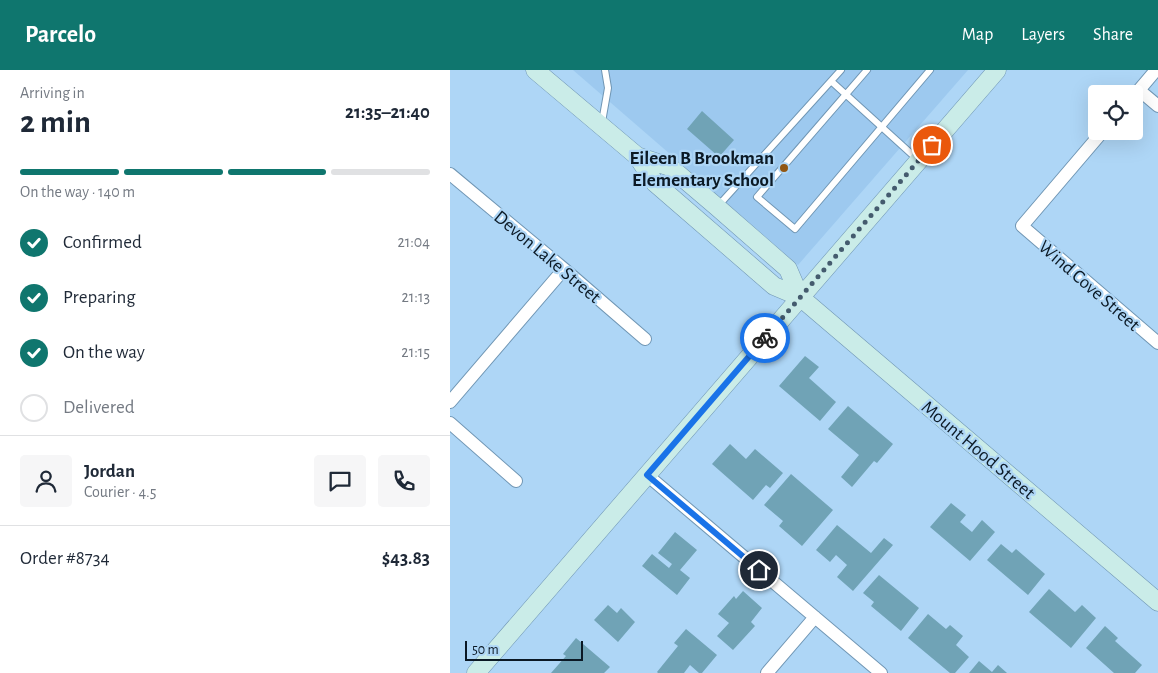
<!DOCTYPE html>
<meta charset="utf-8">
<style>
:root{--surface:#fff;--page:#f6f6f7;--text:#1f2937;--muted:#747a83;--line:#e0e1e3;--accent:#0f766e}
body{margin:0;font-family:"Alegreya Sans",sans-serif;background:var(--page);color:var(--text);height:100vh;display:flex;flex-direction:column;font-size:19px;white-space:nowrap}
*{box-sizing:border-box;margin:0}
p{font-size:16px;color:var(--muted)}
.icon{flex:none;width:28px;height:28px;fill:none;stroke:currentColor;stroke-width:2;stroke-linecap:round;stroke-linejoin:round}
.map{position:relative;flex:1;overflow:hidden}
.drawer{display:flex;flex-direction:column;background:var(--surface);width:450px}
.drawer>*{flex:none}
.tools{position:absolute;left:638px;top:15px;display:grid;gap:10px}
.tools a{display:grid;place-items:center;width:55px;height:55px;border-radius:5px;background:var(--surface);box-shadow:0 5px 20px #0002;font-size:25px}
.scale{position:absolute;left:15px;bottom:12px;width:118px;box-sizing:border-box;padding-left:5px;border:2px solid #0b1925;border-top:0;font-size:14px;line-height:18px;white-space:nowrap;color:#0b1925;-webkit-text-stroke:4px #aed6f6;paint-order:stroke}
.pin{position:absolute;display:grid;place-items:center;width:42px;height:42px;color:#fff;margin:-21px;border:2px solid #fff;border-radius:50%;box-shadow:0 1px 5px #0007}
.courier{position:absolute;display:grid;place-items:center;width:50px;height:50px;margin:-25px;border:4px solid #1a73e8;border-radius:50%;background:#fff;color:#222;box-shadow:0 1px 6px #0007}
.overview em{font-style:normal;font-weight:700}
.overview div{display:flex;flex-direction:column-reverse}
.overview{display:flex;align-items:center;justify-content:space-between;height:85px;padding:0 20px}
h1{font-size:32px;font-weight:700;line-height:38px}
.bar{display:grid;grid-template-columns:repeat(4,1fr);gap:8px 5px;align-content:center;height:60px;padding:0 20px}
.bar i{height:6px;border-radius:4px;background:var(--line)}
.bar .active{background:var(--accent)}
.bar p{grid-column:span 4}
.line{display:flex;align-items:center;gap:12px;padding:0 20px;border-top:1px solid var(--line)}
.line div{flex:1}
.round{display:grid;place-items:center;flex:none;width:52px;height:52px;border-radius:5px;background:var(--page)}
ol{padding:0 20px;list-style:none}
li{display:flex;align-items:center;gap:15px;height:55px}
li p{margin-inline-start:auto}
li .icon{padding:5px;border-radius:50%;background:var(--accent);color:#fff;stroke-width:4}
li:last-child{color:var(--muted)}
li i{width:28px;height:28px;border:2px solid var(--line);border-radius:50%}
header{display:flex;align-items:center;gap:30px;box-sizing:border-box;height:70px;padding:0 25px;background:var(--accent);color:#fff}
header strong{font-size:24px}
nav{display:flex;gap:28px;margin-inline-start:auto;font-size:18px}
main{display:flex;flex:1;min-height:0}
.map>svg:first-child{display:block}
</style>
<header>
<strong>Parcelo</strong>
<nav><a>Map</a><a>Layers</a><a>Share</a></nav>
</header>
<main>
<section class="drawer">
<div class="overview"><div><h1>2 min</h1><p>Arriving in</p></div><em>21:35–21:40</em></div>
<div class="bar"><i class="active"></i><i class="active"></i><i class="active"></i><i></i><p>On the way · 140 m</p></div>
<ol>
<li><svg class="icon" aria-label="check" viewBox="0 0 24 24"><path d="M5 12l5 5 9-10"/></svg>Confirmed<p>21:04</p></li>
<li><svg class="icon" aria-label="check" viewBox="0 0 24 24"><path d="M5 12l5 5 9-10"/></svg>Preparing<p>21:13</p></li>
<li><svg class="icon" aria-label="check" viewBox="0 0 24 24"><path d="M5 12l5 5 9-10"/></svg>On the way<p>21:15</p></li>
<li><i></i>Delivered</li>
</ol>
<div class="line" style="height:90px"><a class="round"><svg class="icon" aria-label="person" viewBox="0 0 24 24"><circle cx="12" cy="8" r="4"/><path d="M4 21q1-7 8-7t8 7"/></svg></a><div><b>Jordan</b><p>Courier · 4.5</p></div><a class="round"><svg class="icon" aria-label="chat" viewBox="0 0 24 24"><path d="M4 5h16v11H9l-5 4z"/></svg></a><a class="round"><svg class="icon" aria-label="phone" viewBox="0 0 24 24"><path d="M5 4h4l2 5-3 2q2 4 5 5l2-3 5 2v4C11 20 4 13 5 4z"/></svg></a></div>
<div class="line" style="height:65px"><div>Order #8734</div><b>$43.83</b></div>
</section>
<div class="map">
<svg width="708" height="603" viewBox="0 0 708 603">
<rect width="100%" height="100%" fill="#aed6f6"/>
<path fill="#9dc9ef" d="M123,0h395l-170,195z"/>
<path fill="#70a3b6" d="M252,41l32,29 -15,17 -32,-28z
M355,286l14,11 -10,11 27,24 -16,19 -41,-35z
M398,336l45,38 -16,19 -3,-2 -22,26 -11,-10 18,-22 -31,-26z
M280,374l16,15 9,-10 28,24 -13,15 -4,-3 -13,15 -41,-36z
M341,404l42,36 -31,36 -23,-20 4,-5 -19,-16z
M501,433l15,12 -6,7 12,10 10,-12 13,12 -25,29 -40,-34z
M387,455l34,28 13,-15 9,7 -40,46 -16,-14 10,-12 -11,-10 -6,7 -14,-12z
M225,462l22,18 -17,20 10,8 -13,17 -35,-29 10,-12 17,14 3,-4 -14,-11z
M551,474l11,9 4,-4 29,25 -17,21 -41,-35z
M429,505l40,33 -18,23 -30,-25 3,-4 -11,-9z
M599,519l26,23 7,-7 14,13 -25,30 -42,-36z
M293,521l19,17 -11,14 4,4 -22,24 -16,-14 12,-13 -11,-9 16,-18 2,3z
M158,535l9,8 4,-5 14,14 -17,20 -24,-22z
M478,544l18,15 4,-4 13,11 -7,9 13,12 -14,16h-5l-42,-35z
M655,556l13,12 -3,3 27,24 -7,8h-21l-28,-25z
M236,559l31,26 -15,18h-3l-9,-8 -6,8h-26l-1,-1 21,-26 -4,-3z
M126,568l34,29 -6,6h-53l15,-17 -3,-2z
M529,591l13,11 6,-7 9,8h-38z"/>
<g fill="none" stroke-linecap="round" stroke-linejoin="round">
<g stroke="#7096b4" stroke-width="8">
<path id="lane" d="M417,0l-110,127 38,32 135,-159
M381,11l86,78
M152,52l6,-34 -3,-18
M268,136l123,-136"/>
</g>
<g stroke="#7096b4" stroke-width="14">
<path id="street" d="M689,20l19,16
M684,26l22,-26
M653,61l-81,95 136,117
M0,104l114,95 81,70
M0,332l114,-133
M0,353l66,58
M197,405l234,198
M317,603l48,-56"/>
</g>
<g stroke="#7096b4" stroke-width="19">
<path id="secondary" d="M85,0l102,86 18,27 119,103 26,11 358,305
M187,86l33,11 47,40 71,62 12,28
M26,603l521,-603"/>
</g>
<use href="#lane" stroke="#fff" stroke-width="6"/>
<use href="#street" stroke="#fff" stroke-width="12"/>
<use href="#secondary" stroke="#caece8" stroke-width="18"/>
</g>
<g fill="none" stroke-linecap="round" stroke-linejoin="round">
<path stroke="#445b6e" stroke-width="5" stroke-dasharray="0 9" d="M315,268l167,-193"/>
<path stroke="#1a73e8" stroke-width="6" d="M309,500l-112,-95 118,-137"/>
</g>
<circle fill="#915714" stroke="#aed6f6" stroke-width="2" cx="334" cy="98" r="5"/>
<g text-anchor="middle" stroke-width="4.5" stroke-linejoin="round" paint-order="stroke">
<g font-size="19" font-weight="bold" fill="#0b1925" stroke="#aed6f6" text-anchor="end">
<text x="324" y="94">Eileen B Brookman<tspan x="324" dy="22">Elementary School</tspan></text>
</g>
<g font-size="19" fill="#0b1925" stroke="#aed6f6">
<text transform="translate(98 186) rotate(40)" y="7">Devon Lake Street</text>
<text transform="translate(640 215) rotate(41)" y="7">Wind Cove Street</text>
<text transform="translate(529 379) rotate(40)" y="7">Mount Hood Street</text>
</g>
</g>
</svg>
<div class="tools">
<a><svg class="icon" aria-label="locate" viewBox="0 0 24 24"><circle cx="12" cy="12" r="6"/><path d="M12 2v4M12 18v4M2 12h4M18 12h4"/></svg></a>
</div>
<div class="scale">50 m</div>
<div class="pin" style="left:482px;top:75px;background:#ea580c"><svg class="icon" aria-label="bag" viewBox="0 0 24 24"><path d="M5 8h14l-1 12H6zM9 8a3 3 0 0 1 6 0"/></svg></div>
<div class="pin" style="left:309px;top:500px;background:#1f2937"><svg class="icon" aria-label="home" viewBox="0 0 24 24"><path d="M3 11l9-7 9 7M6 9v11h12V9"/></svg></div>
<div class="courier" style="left:315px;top:268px"><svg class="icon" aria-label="bike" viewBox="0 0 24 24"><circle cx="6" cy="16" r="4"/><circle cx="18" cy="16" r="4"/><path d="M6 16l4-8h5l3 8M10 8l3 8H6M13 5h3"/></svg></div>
</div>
</main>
